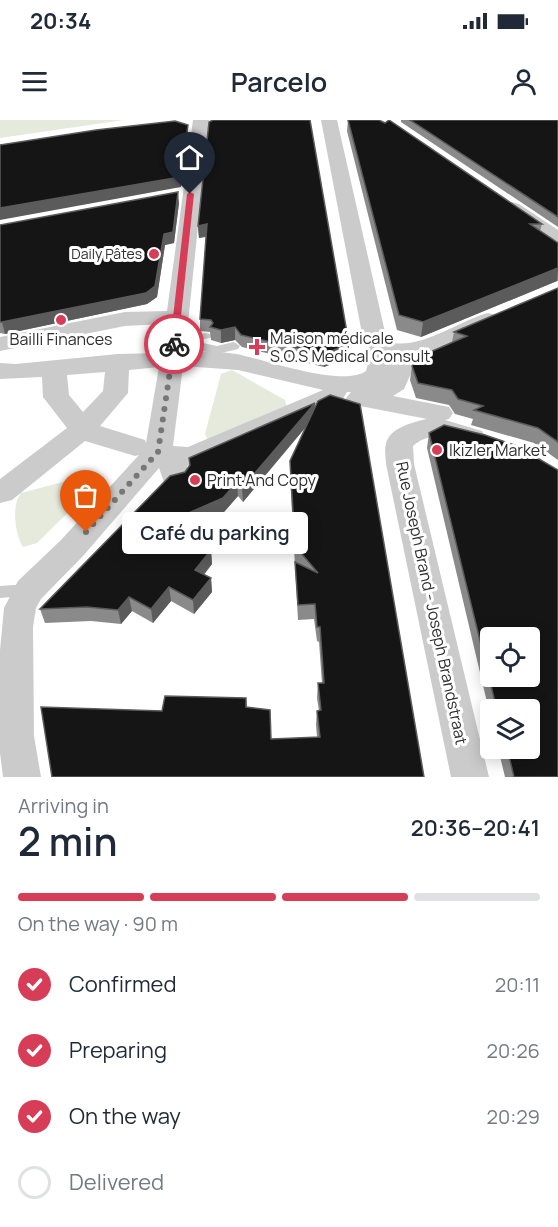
<!DOCTYPE html>
<meta charset="utf-8">
<style>
:root{--surface:#fff;--page:#f6f6f7;--text:#1f2937;--muted:#747a83;--line:#e0e1e3;--accent:#d73d56}
body{margin:0;font-family:Manrope,sans-serif;background:var(--page);color:var(--text);height:100vh;display:flex;flex-direction:column;font-size:22px;white-space:nowrap}
*{box-sizing:border-box;margin:0}
p{font-size:20px;color:var(--muted)}
.icon{flex:none;width:33px;height:33px;fill:none;stroke:currentColor;stroke-width:2;stroke-linecap:round;stroke-linejoin:round}
.map{position:relative;height:657px;overflow:hidden}
.side{display:flex;flex-direction:column;background:var(--surface);flex:1}
.side>*{flex:none}
.controls{position:absolute;left:480px;top:507px;display:grid;gap:12px}
.controls a{display:grid;place-items:center;width:60px;height:60px;border-radius:6px;background:var(--surface);box-shadow:0 3px 15px #0003;font-size:30px}
.pin{position:absolute;display:grid;place-items:center;width:51px;height:51px;color:#fff;margin:-62px -26px;border-radius:50% 50% 50% 0;rotate:-45deg;box-shadow:0 0 6px #0007}
.pin .icon{rotate:45deg}
.courier{position:absolute;display:grid;place-items:center;width:60px;height:60px;margin:-30px;border:4px solid #d73d56;border-radius:50%;background:#fff;color:#222;box-shadow:0 2px 8px #0007}
.bubble{position:absolute;height:42px;border-radius:6px;background:var(--surface);box-shadow:0 3px 15px #0003;font-size:20px;font-weight:600;line-height:42px;text-align:center}
.summary em{font-style:normal;font-weight:600}
.summary div{display:flex;flex-direction:column-reverse}
.summary{display:flex;align-items:center;justify-content:space-between;height:102px;padding:0 18px}
h1{font-size:39px;font-weight:600;line-height:45px}
.bar{display:grid;grid-template-columns:repeat(4,1fr);gap:9px 6px;align-content:center;height:72px;padding:0 18px}
.bar i{height:8px;border-radius:4px;background:var(--line)}
.bar .selected{background:var(--accent)}
.bar p{grid-column:span 4}
ol{padding:0 18px;list-style:none}
li{display:flex;align-items:center;gap:18px;height:66px}
li p{margin-inline-start:auto}
li .icon{padding:6px;border-radius:50%;background:var(--accent);color:#fff;stroke-width:4}
li:last-child{color:var(--muted)}
li i{width:33px;height:33px;border:3px solid var(--line);border-radius:50%}
.status{display:flex;justify-content:space-between;align-items:center;height:42px;padding:0 30px;background:var(--surface);direction:ltr}
.status svg{height:16px;fill:currentColor}
header{display:flex;justify-content:space-between;align-items:center;height:78px;padding:0 18px;background:var(--surface);font-size:27px;font-weight:600}
.map>svg:first-child{display:block}
</style>
<div class="status"><b>20:34</b><svg viewBox="0 0 49 12"><path d="M0 12V9h3v3zM5 12V6h3v6zM10 12V3h3v9zM15 12V0h3v12zM26 1h20v11H26zM47 4h2v5h-2z"/></svg></div>
<header><svg class="icon" aria-label="menu" viewBox="0 0 24 24"><path d="M4 6h16M4 12h16M4 18h16"/></svg>Parcelo<svg class="icon" aria-label="person" viewBox="0 0 24 24"><circle cx="12" cy="8" r="4"/><path d="M4 21q1-7 8-7t8 7"/></svg></header>
<div class="map">
<svg width="558" height="657" viewBox="0 0 558 657">
<rect width="100%" height="100%" fill="#fff"/>
<path fill="#e5eadc" d="M0,0h124l-124,18z
M232,250l53,30 2,8 -79,32 -3,-6 16,-60z
M97,353l6,5 -66,65 -14,4c-8,-13 -12,-42 -2,-54z"/>
<g fill="none" stroke-linecap="round" stroke-linejoin="round">
<path fill="#cbcbcb" fill-rule="evenodd" d="M206,213l4,1 2,2 -2,2 -17,3 24,5 17,-4 6,4 -2,3 -21,5 -47,-10 -2,-3 6,-4z
M29,464l6,1 2,5 -2,5 -35,3v-12z"/>
<path fill="#cbcbcb" fill-rule="evenodd" d="M193,0h16l-24,232c16,-1 35,-1 51,2 29,5 106,34 130,17l5,-19 -7,-8 -43,-224h16l50,221c29,12 73,-21 101,-28l8,2 3,5 -3,5c-32,15 -65,32 -102,33l-1,5 8,-2 9,3 3,5 -9,20 -11,7 56,11 4,6 -4,6 -4,1 37,11 4,6 -4,6c-25,8 -45,-19 -69,3l1,18 75,313h-38l-65,-313c0,-6 -2,-14 0,-20 3,-16 27,-22 41,-25l-77,-15 -4,-6 5,-6h-4l-6,10 -141,62 -13,2 2,12 -4,7 -10,3 -10,-3 -6,-17 -76,88 -42,43 -5,9 -3,19 1,109 7,41h-38l-3,-24v-103l4,-42 14,-27 43,-41 78,-85 -4,1 -50,-15 -73,59 -12,3v-24l67,-51 -24,-31 -1,-20 -42,2v-16l16,1 102,-10 43,-1 4,-29 -40,2 -125,25v-14l125,-25 42,-1zM183,246l55,4 85,20 -135,57 -15,-1zM159,247l-13,76 -1,-3 -45,-14 28,-33 1,-23zM105,252l-2,19 -20,21 -14,-17 -2,-20z
M512,82l7,2 39,26v15l-7,-2 -46,-31 -3,-4 3,-4z"/>
</g>
<path fill="#8a8a8a" d="M348,0h31l163,104 -2,7 18,12v38h-1l-136,56 -24,-7 -50,-199z
M401,0h157v107l-157,-105z
M179,83l-5,40 -9,2 -8,52 -10,7 -142,30 -5,-1v-108z
M198,106l151,131 -25,10 -82,-20 -7,-7 -14,3 -10,-3 -1,-8 -10,-1v-12l6,-82 -7,1z
M558,168v172l-24,-17 -63,-18 2,-6 -18,-5 -6,-9 -33,-7 -6,-18 2,-14 40,-24 2,-10z
M330,275l30,9 64,373h-372l-11,-70 121,4 3,-15 81,2 1,9 23,3 1,29 46,-2 -1,-12 1,-14h2l-2,-13 1,-15h4l-3,-41 -2,-1 -3,-22 -16,1 -8,-144v-15l16,-34 -63,75 -5,-6 -14,16 -45,20h-6l38,18 1,14 -8,11 7,3 1,14 -18,22 -23,-13 -18,22 -21,-12 -11,13 -30,-3 -46,2 -5,-14 130,-133 15,-4 5,-7 -1,-7 126,-55 -1,5 4,-7z
M429,313l129,344h-53l-7,-29h32v-38h-40v5l-63,-267z"/>
<path fill="#5b5b5b" d="M188,5v10l-7,52 -181,33v-12z
M178,72l1,11 -5,40 -9,2 -8,52 -10,7 -142,30 -3,-12 162,-88z
M207,104l1,12 -9,2 -1,-12z
M558,148l-1,13 -136,56 2,-15z
M235,207v13l-14,3v-13z
M349,224v13l-25,10v-13z
M315,283l-1,14 -71,85 -1,-14z
M237,362l1,14 -14,16 -45,20 -2,-14z
M211,430l1,14 -16,20 -1,-14z
M211,458l1,14 -18,22 -1,-14z
M169,467l2,14 -18,22 -2,-14z
M129,477l3,14 -11,13 -3,-14z"/>
<path fill="#151515" stroke="#5b5b5b" stroke-width="1.5" fill-rule="evenodd" d="M213,0h97l39,224 -25,10 -83,-19 -6,-8 -14,3 -11,-3 3,-4 -2,-3 -11,-1 7,-95 -9,2 11,-104z
M348,0h31l6,3 4,-3 153,104h-12l28,19v25l-135,54 -24,-7z
M410,0h148v97z
M175,1l13,4 -8,52 -180,31v-63l96,-15z
M178,72l-5,40 -9,2 -9,52 -9,7 -144,29h-2v-97z
M558,168v154l-20,-14 -64,-18 9,-4 -25,-7 -6,-9 -34,-7 -6,-17 4,-8 51,-22 -13,-4z
M330,275l30,9 64,373h-372l-11,-70 121,4 3,-15 81,2v9l24,3 1,29 49,-2 -3,-26 4,-1 -3,-27h6l-4,-56h-3l-2,-23 -17,1 -3,-43 23,11 -23,-27 -5,-85 28,-60z
M315,283l-73,85 -5,-6 -14,16 -46,20 -32,1 66,31 -16,20 16,8 -18,22 -24,-13 -18,22 -22,-12 -11,13 -31,-3 -47,2 130,-133 15,-4 5,-7 -1,-7z
M444,305l41,10 32,11 41,24v307h-44l-7,-29h23v-38h-33l-68,-277zM490,518h40v38h-40z"/>
<path fill="#d73d56" d="M190,72l4,2 -16,150 -4,3 -4,-3 17,-150z"/>
<g fill="none" stroke-linecap="round" stroke-linejoin="round">
<path stroke="#777" stroke-width="6" stroke-dasharray="0 10.8" d="M86,412l72,-80 16,-108"/>
</g>
<g fill="#d73d56" stroke="#fff" stroke-width="2">
<circle cx="154" cy="134" r="6"/>
<circle cx="61" cy="200" r="6"/>
<path d="M254 218h6v6h6v6h-6v6h-6v-6h-6v-6h6z"/>
<circle cx="437" cy="330" r="6"/>
<circle cx="195" cy="360" r="6"/>
</g>
<g text-anchor="middle" stroke-width="6" stroke-linejoin="round" paint-order="stroke">
<g font-size="14" fill="#2e2e2e" stroke="#fff" text-anchor="end">
<text x="142" y="139">Daily Pâtes</text>
</g>
<g font-size="16" fill="#2e2e2e" stroke="#fff" text-anchor="start">
<text x="270" y="224">Maison médicale<tspan x="270" dy="18">S.O.S Medical Consult</tspan></text>
<text x="61" y="225" text-anchor="middle">Bailli Finances</text>
<text x="449" y="336">Ikizler Market</text>
<text x="207" y="366">Print And Copy</text>
</g>
<g font-size="16" fill="#2e2e2e" stroke="#fff">
<text transform="translate(432 483) rotate(78)" y="6">Rue Joseph Brand - Joseph Brandstraat</text>
</g>
</g>
</svg>
<div class="controls">
<a><svg class="icon" aria-label="locate" viewBox="0 0 24 24"><circle cx="12" cy="12" r="6"/><path d="M12 2v4M12 18v4M2 12h4M18 12h4"/></svg></a>
<a><svg class="icon" aria-label="layers" viewBox="0 0 24 24"><path d="M12 4l9 5-9 5-9-5zM3 14l9 5 9-5"/></svg></a>
</div>
<div class="pin" style="left:86px;top:412px;background:#ea580c"><svg class="icon" aria-label="bag" viewBox="0 0 24 24"><path d="M5 8h14l-1 12H6zM9 8a3 3 0 0 1 6 0"/></svg></div>
<div class="pin" style="left:190px;top:74px;background:#1f2937"><svg class="icon" aria-label="home" viewBox="0 0 24 24"><path d="M3 11l9-7 9 7M6 9v11h12V9"/></svg></div>
<div class="courier" style="left:174px;top:224px"><svg class="icon" aria-label="bike" viewBox="0 0 24 24"><circle cx="6" cy="16" r="4"/><circle cx="18" cy="16" r="4"/><path d="M6 16l4-8h5l3 8M10 8l3 8H6M13 5h3"/></svg></div>
<div class="bubble" style="left:122px;top:392px;width:186px">Café du parking</div>
</div>
<section class="side">
<div class="summary"><div><h1>2 min</h1><p>Arriving in</p></div><em>20:36–20:41</em></div>
<div class="bar"><i class="selected"></i><i class="selected"></i><i class="selected"></i><i></i><p>On the way · 90 m</p></div>
<ol>
<li><svg class="icon" aria-label="check" viewBox="0 0 24 24"><path d="M5 12l5 5 9-10"/></svg>Confirmed<p>20:11</p></li>
<li><svg class="icon" aria-label="check" viewBox="0 0 24 24"><path d="M5 12l5 5 9-10"/></svg>Preparing<p>20:26</p></li>
<li><svg class="icon" aria-label="check" viewBox="0 0 24 24"><path d="M5 12l5 5 9-10"/></svg>On the way<p>20:29</p></li>
<li><i></i>Delivered</li>
</ol>
</section>
